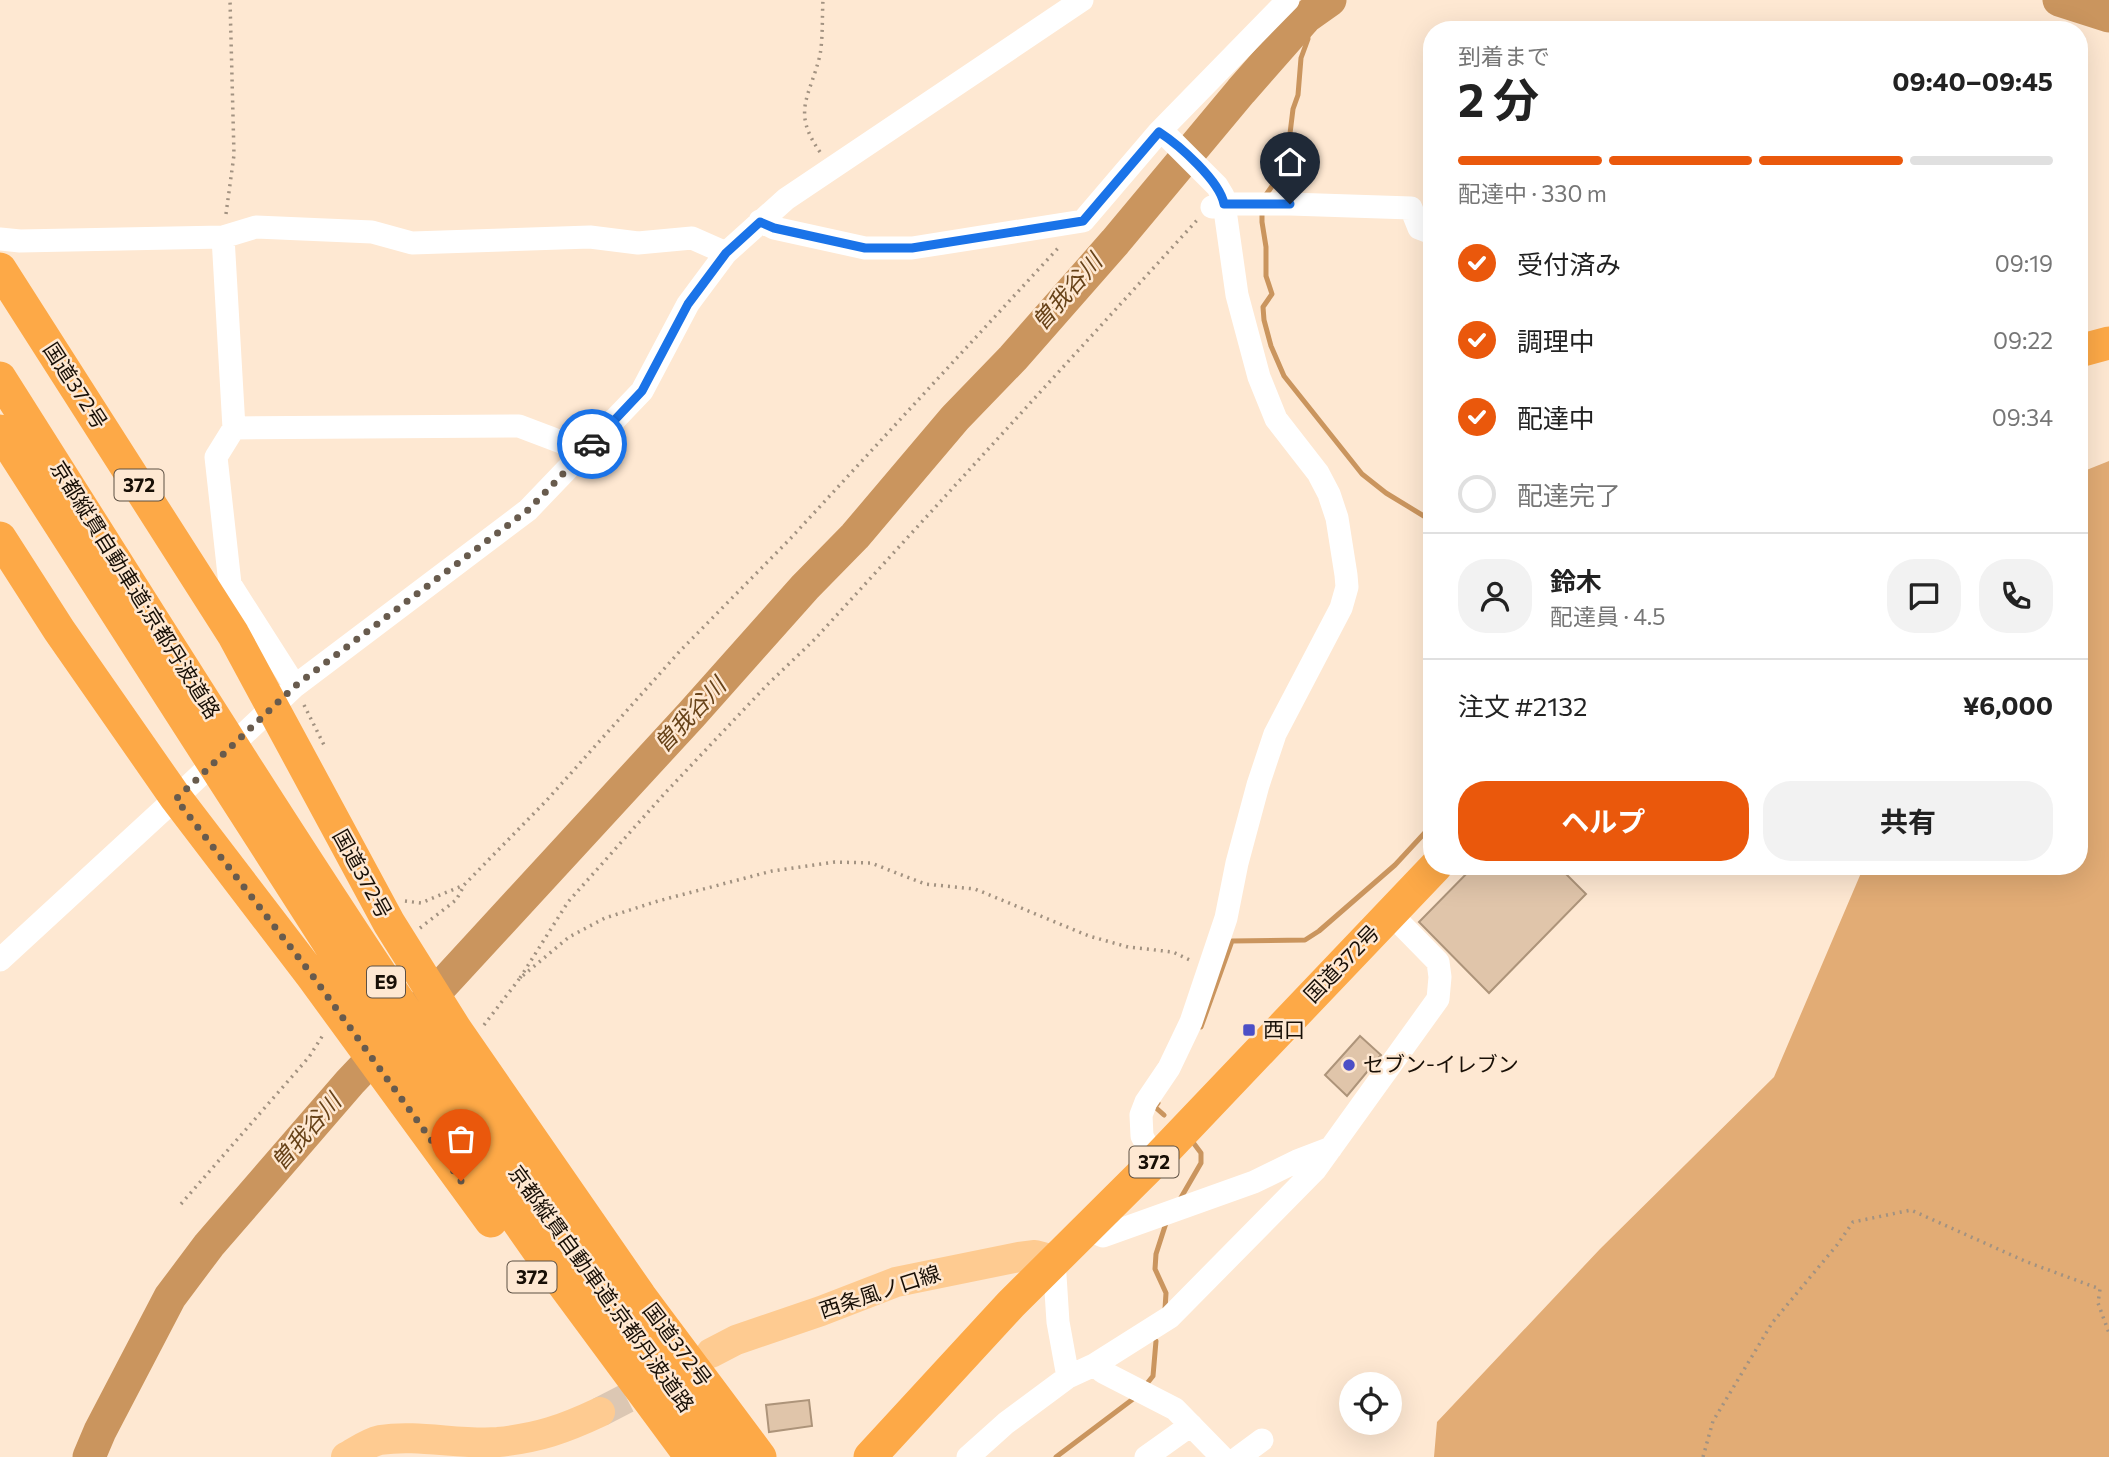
<!DOCTYPE html>
<html lang="ja">
<meta charset="utf-8">
<style>
:root{--surface:#fff;--page:#f2f2f2;--text:#222;--muted:#767676;--line:#e0e0e0;--accent:#ea580c}
body{margin:0;font-family:Commissioner,"Noto Sans JP",sans-serif;background:var(--page);color:var(--text);height:100vh;display:flex;flex-direction:column;font-size:26px;white-space:nowrap}
*{box-sizing:border-box;margin:0}
p{font-size:23px;color:var(--muted)}
.icon{flex:none;width:38px;height:38px;fill:none;stroke:currentColor;stroke-width:2;stroke-linecap:round;stroke-linejoin:round}
.map{position:relative;flex:1;overflow:hidden}
.side{position:absolute;left:1423px;top:21px;width:665px;height:854px;display:flex;flex-direction:column;background:var(--surface);border-radius:28px;box-shadow:0 7px 28px #0002}
.side>*{flex:none}
.buttons{position:absolute;left:1339px;top:1372px;display:grid;gap:14px}
.buttons a{display:grid;place-items:center;width:63px;height:63px;border-radius:50%;background:var(--surface);box-shadow:0 7px 28px #0002;font-size:35px}
.pin{position:absolute;display:grid;place-items:center;width:60px;height:60px;color:#fff;margin:-72px -30px;border-radius:50% 50% 50% 0;rotate:-45deg;box-shadow:0 0 7px #0007}
.pin .icon{rotate:45deg}
.courier{position:absolute;display:grid;place-items:center;width:70px;height:70px;margin:-35px;border:5px solid #1a73e8;border-radius:50%;background:#fff;color:#222;box-shadow:0 2px 9px #0007}
.overview em{font-style:normal;font-weight:700}
.overview div{display:flex;flex-direction:column-reverse}
.overview{display:flex;align-items:center;justify-content:space-between;height:119px;padding:0 35px}
h1{font-size:46px;font-weight:700;line-height:52px}
.bar{display:grid;grid-template-columns:repeat(4,1fr);gap:10px 7px;align-content:center;height:84px;padding:0 35px}
.bar i{height:9px;border-radius:5px;background:var(--line)}
.bar .on{background:var(--accent)}
.bar p{grid-column:span 4}
.line{display:flex;align-items:center;gap:18px;padding:0 35px;border-top:2px solid var(--line)}
.line div{flex:1}
.round{display:grid;place-items:center;flex:none;width:74px;height:74px;border-radius:28px;background:var(--page)}
ol{padding:0 35px;list-style:none}
li{display:flex;align-items:center;gap:21px;height:77px}
li p{margin-inline-start:auto}
li .icon{padding:7px;border-radius:50%;background:var(--accent);color:#fff;stroke-width:4}
li:last-child{color:var(--muted)}
li i{width:38px;height:38px;border:4px solid var(--line);border-radius:50%}
.cta{display:flex;gap:14px;margin-top:auto;padding:14px 35px}
.cta a{flex:1;height:80px;border-radius:28px;background:var(--accent);color:#fff;font-size:28px;font-weight:700;line-height:80px;text-align:center}
.cta a+a{background:var(--page);color:var(--text)}
.map>svg:first-child{display:block}
</style>
<div class="map">
<svg width="2109" height="1457" viewBox="0 0 2109 1457">
<rect width="100%" height="100%" fill="#fee8d2"/>
<path fill="#e2ac75" d="M2109,461v996h-675l3,-35 163,-173 174,-172 90,-211h215v-393z"/>
<g fill="none" stroke-linecap="round" stroke-linejoin="round">
<path stroke="#ca955e" stroke-width="5" d="M1263,199l19,-27 5,-14 6,-49 5,-14 3,-37 7,-19 -2,-22
M1262,209v13l4,25v29l6,18 -9,13 1,13 7,26 13,30 78,98 24,19 46,28
M1201,1027l31,-86 73,-1 14,-9 76,-66 37,-40
M1158,1103l-3,4 9,8
M1179,1201l22,-38v-10l-9,-12
M1165,1309l1,-16 -11,-24 1,-15 10,-31
M1145,1386l8,-10 3,-35
M1056,1457l81,-61"/>
<path stroke="#ca955e" stroke-width="33" d="M2059,0l50,16
M89,1457l11,-26 70,-134 39,-52 141,-163 95,-100 246,-267 114,-128 50,-51 100,-118 58,-60 102,-116 126,-151 65,-74 24,-17"/>
</g>
<path fill="#e0c5aa" stroke="#ad947a" stroke-width="2" d="M1474,866h84l28,28 -97,99 -70,-71z
M1360,1036l21,19 -34,41 -22,-21z
M809,1400l3,26 -43,6 -3,-27z"/>
<g fill="none" stroke-linecap="round" stroke-linejoin="round">
<path stroke="#dcc7b3" stroke-width="30" stroke-dasharray="30 15" stroke-linecap="butt" d="M600,1412l33,-17"/>
<path stroke="#a29281" stroke-width="3.5" stroke-dasharray="2 5" stroke-linecap="butt" d="M820,152c-29,-41 -10,-55 0,-97 3,-17 2,-38 3,-55
M226,214l8,-59 -4,-155
M304,705l20,40
M405,901l16,2 43,-18 83,-85 133,-149 110,-112 270,-293
M420,928l36,-28 8,-14
M520,978l48,-76 97,-109 102,-108 48,-46 384,-421
M484,1025l36,-47 49,-41 36,-19 53,-17 114,-30 63,-9 36,1 54,21 50,5 114,47 39,11 45,5 19,9
M181,1204l128,-147 14,-22
M1703,1457l10,-36 59,-98 65,-78 16,-23 58,-12 116,52 73,27 -2,14 11,30"/>
<path stroke="#fff" stroke-width="23" d="M1212,207l12,-3h66l121,4 8,20 13,5
M760,221l14,7 91,20h47l171,-27 76,-89 129,-132
M223,237l11,191 -18,29 14,127 65,102
M0,239l20,2 203,-4 33,-10 116,5 40,11 178,-6 48,6 54,-5 34,15
M234,428l285,-2 66,25
M0,960l176,-162 119,-112 233,-176 114,-119 46,-87 38,-51 60,-54 296,-199
M1155,1161l-13,-25 -1,-21 5,-13 23,-34 22,-46 35,-104 11,-55 21,-78 17,-51 66,-126 6,-21 -1,-12 -9,-57 -8,-24 -11,-21 -42,-54 -17,-42 -22,-82 -14,-99 -6,-10 -48,-48 -10,-6
M1085,1228l18,8 151,-54 43,-21 34,-13
M1054,1260l4,62 10,55
M1094,1365l9,7 72,37 47,48
M968,1457l38,-34 62,-46 26,-12 76,-48 145,-147 123,-171 2,-22 -2,-15 -48,-49
M1146,1457l45,-32
M1239,1457l23,-17"/>
<path stroke="#fecb91" stroke-width="30" d="M711,1353l25,-13 85,-29 75,-29 123,-25 16,-2 19,5
M346,1457c11,-6 21,-14 34,-17 38,-6 79,5 118,2 40,-4 66,-13 102,-30"/>
<path stroke="#fda947" stroke-width="33" d="M0,269l233,365 156,289 67,107 184,266 120,161
M2079,351l30,-8
M0,378c232,366 458,738 726,1079
M0,431l389,606 149,213 153,207
M0,538l59,92 117,168 136,178 179,245
M870,1457l141,-153 144,-143 281,-295"/>
</g>
<g fill="none" stroke-linecap="round" stroke-linejoin="round">
<path stroke="#685b4d" stroke-width="7" stroke-dasharray="0 12.6" d="M461,1181l-149,-206 -136,-176 119,-113 233,-176 64,-66"/>
<path stroke="#1a73e8" stroke-width="9" d="M592,444l50,-53 46,-87 38,-51 34,-31 14,6 91,20h47l171,-27 76,-89c20,13 61,49 65,72h66"/>
</g>
<g fill="#4c4fc6" stroke="#fee8d2" stroke-width="2.5">
<rect x="1242" y="1023" width="14" height="14" rx="3.5"/>
<circle cx="1349" cy="1065" r="7"/>
</g>
<g text-anchor="middle" stroke-width="5" stroke-linejoin="round" paint-order="stroke">
<g fill="#fee8d2" stroke="#5d5043" stroke-width="2">
<rect x="114.5" y="469.5" width="49" height="31" rx="5"/>
<rect x="367" y="966.5" width="38" height="31" rx="5"/>
<rect x="1129.5" y="1146.5" width="49" height="31" rx="5"/>
<rect x="507.5" y="1261.5" width="49" height="31" rx="5"/>
</g>
<g font-size="19" font-weight="bold" fill="#180f06">
<text x="139" y="492">372</text>
<text x="386" y="989">E9</text>
<text x="1154" y="1169">372</text>
<text x="532" y="1284">372</text>
</g>
<g font-size="21" fill="#180f06" stroke="#fee8d2">
<text transform="translate(75 386) rotate(57)" y="7">国道372号</text>
<text transform="translate(135 590) rotate(58)" y="7">京都縦貫自動車道;京都丹波道路</text>
<text transform="translate(362 874) rotate(61)" y="7">国道372号</text>
<text transform="translate(1342 964) rotate(-46)" y="7">国道372号</text>
<text transform="translate(601 1289) rotate(54)" y="7">京都縦貫自動車道;京都丹波道路</text>
<text transform="translate(880 1292) rotate(-18)" y="7">西条風ノ口線</text>
<text transform="translate(677 1345) rotate(53)" y="7">国道372号</text>
</g>
<g font-size="21" fill="#180f06" stroke="#fee8d2" text-anchor="start">
<text x="1263" y="1037">西口</text>
<text x="1363" y="1072">セブン-イレブン</text>
</g>
<g font-size="23" font-style="italic" fill="#674218" stroke="#fee8d2">
<text transform="translate(1067 292) rotate(-49)" y="8">曽我谷川</text>
<text transform="translate(690 715) rotate(-47)" y="8">曽我谷川</text>
<text transform="translate(306 1132) rotate(-49)" y="8">曽我谷川</text>
</g>
</g>
</svg>
<div class="buttons">
<a><svg class="icon" aria-label="locate" viewBox="0 0 24 24"><circle cx="12" cy="12" r="6"/><path d="M12 2v4M12 18v4M2 12h4M18 12h4"/></svg></a>
</div>
<div class="pin" style="left:461px;top:1181px;background:#ea580c"><svg class="icon" aria-label="bag" viewBox="0 0 24 24"><path d="M5 8h14l-1 12H6zM9 8a3 3 0 0 1 6 0"/></svg></div>
<div class="pin" style="left:1290px;top:204px;background:#1f2937"><svg class="icon" aria-label="home" viewBox="0 0 24 24"><path d="M3 11l9-7 9 7M6 9v11h12V9"/></svg></div>
<div class="courier" style="left:592px;top:444px"><svg class="icon" aria-label="car" viewBox="0 0 24 24"><path d="M5 17H2v-5l4-1 3-4h7l3 4 3 1v5h-3M9 17h6M6 11h13"/><circle cx="7" cy="17" r="2"/><circle cx="17" cy="17" r="2"/></svg></div>
<section class="side">
<div class="overview"><div><h1>2 分</h1><p>到着まで</p></div><em>09:40–09:45</em></div>
<div class="bar"><i class="on"></i><i class="on"></i><i class="on"></i><i></i><p>配達中 · 330 m</p></div>
<ol>
<li><svg class="icon" aria-label="check" viewBox="0 0 24 24"><path d="M5 12l5 5 9-10"/></svg>受付済み<p>09:19</p></li>
<li><svg class="icon" aria-label="check" viewBox="0 0 24 24"><path d="M5 12l5 5 9-10"/></svg>調理中<p>09:22</p></li>
<li><svg class="icon" aria-label="check" viewBox="0 0 24 24"><path d="M5 12l5 5 9-10"/></svg>配達中<p>09:34</p></li>
<li><i></i>配達完了</li>
</ol>
<div class="line" style="height:126px"><a class="round"><svg class="icon" aria-label="person" viewBox="0 0 24 24"><circle cx="12" cy="8" r="4"/><path d="M4 21q1-7 8-7t8 7"/></svg></a><div><b>鈴木</b><p>配達員 · 4.5</p></div><a class="round"><svg class="icon" aria-label="chat" viewBox="0 0 24 24"><path d="M4 5h16v11H9l-5 4z"/></svg></a><a class="round"><svg class="icon" aria-label="phone" viewBox="0 0 24 24"><path d="M5 4h4l2 5-3 2q2 4 5 5l2-3 5 2v4C11 20 4 13 5 4z"/></svg></a></div>
<div class="line" style="height:91px"><div>注文 #2132</div><b>¥6,000</b></div>
<div class="cta"><a>ヘルプ</a><a>共有</a></div>
</section>
</div>
